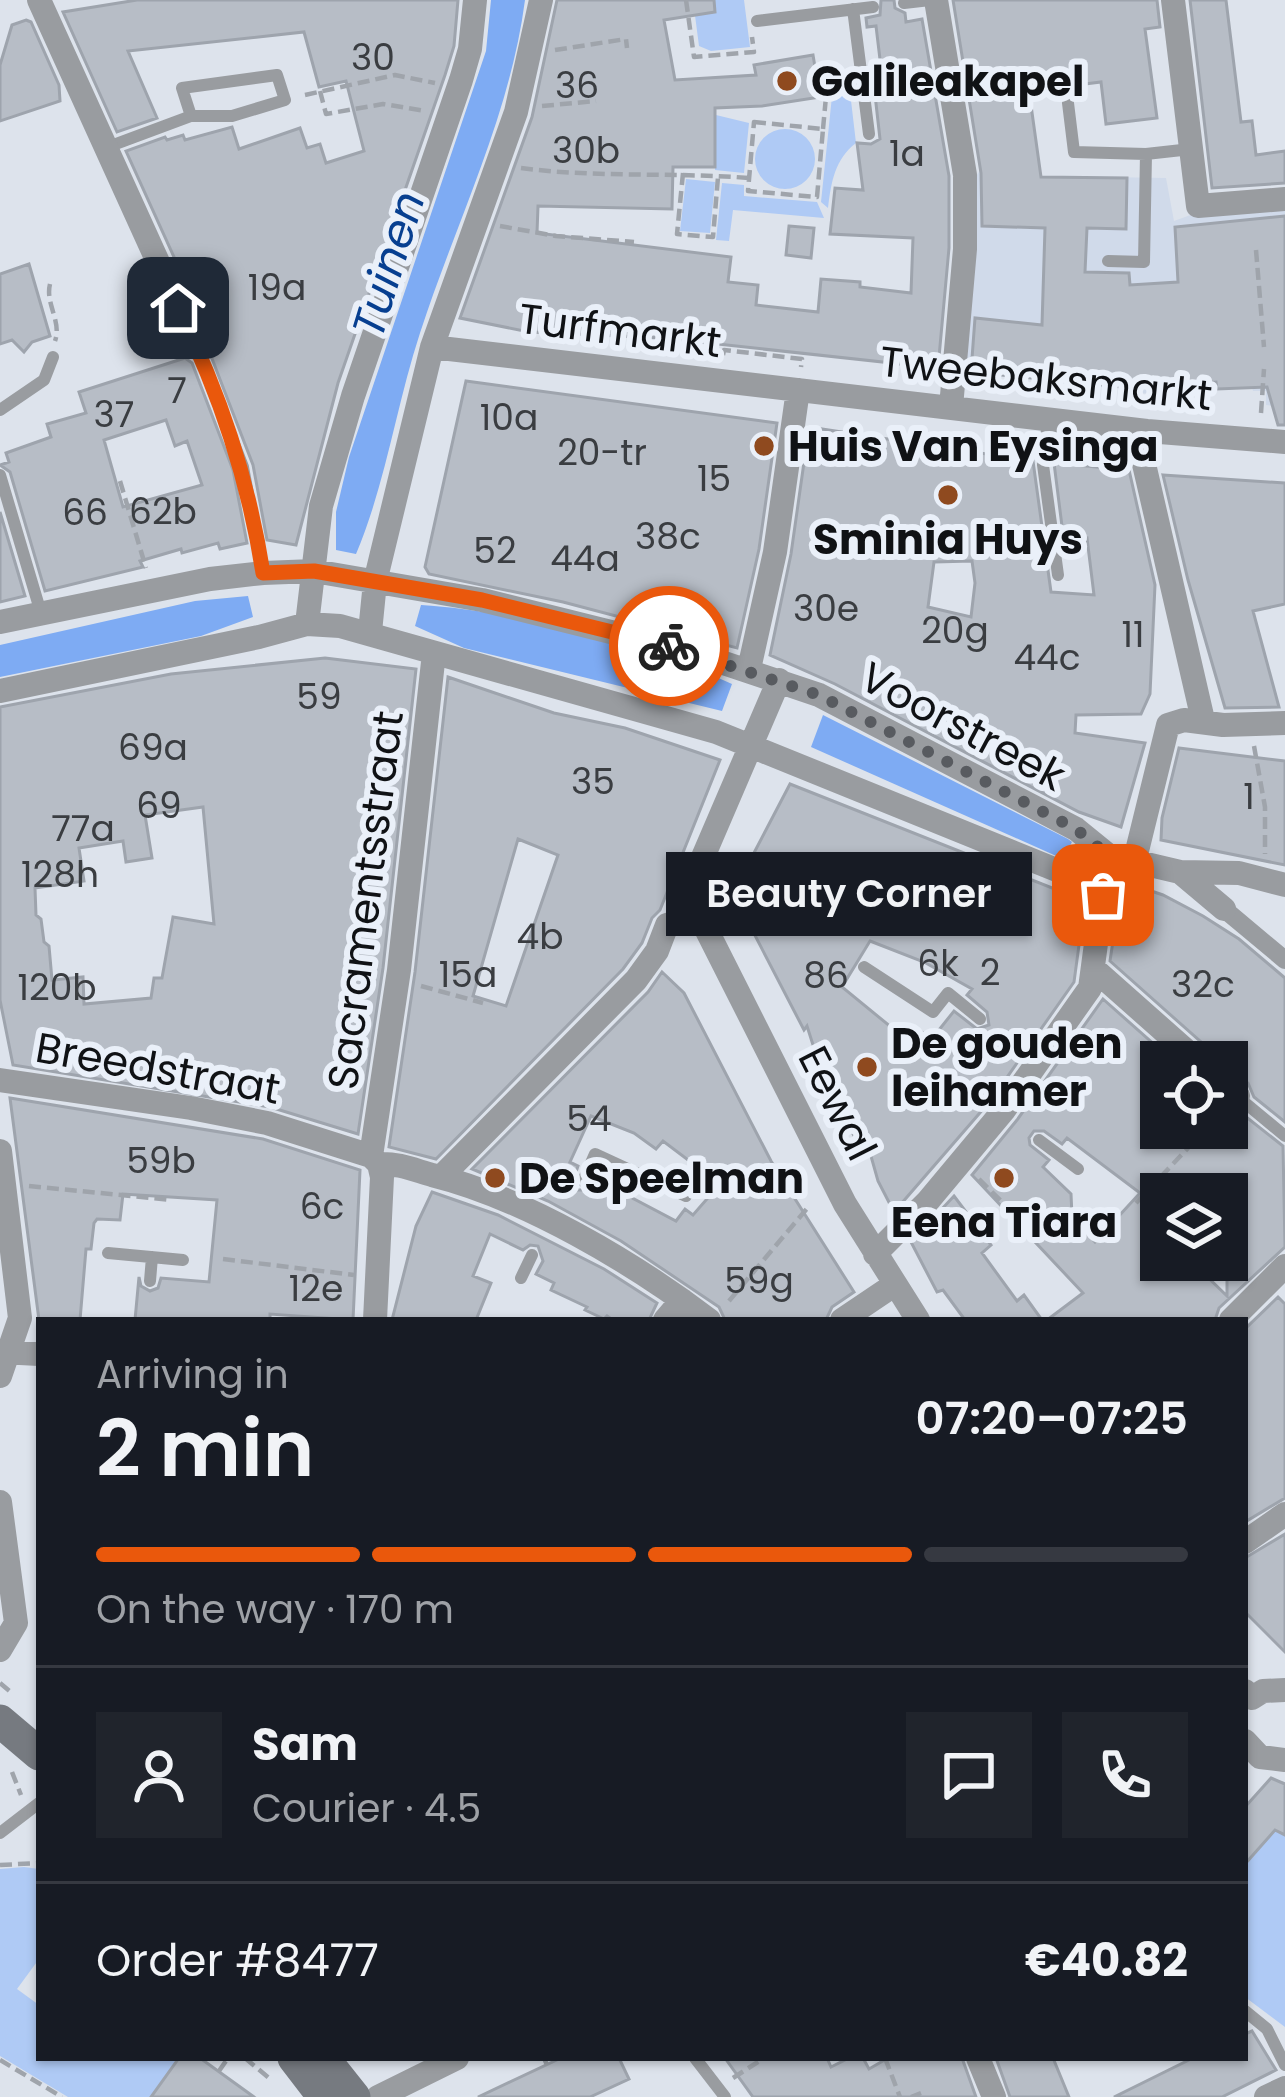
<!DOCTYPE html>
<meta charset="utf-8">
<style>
:root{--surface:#171b24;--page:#20242c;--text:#f1f3f6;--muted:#9ea1a6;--line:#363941;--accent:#ea580c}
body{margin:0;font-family:Poppins,sans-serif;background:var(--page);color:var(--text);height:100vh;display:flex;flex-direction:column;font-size:45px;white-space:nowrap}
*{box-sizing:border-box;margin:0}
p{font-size:39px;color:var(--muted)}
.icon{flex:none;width:66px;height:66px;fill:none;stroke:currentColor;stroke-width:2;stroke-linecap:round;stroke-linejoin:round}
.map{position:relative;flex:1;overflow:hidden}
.panel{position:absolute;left:36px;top:1317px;width:1212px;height:744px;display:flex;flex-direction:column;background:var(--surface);border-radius:0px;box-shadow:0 3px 9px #0004}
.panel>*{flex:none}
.fabs{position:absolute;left:1140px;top:1041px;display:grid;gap:24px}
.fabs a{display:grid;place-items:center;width:108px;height:108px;border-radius:0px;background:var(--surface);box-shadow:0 3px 9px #0004;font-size:60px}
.pin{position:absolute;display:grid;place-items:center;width:102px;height:102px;color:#fff;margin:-51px;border-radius:24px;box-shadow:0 6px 18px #0006}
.courier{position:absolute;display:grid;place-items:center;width:120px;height:120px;margin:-60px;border:9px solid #ea580c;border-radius:50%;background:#fff;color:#222;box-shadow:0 3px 15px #0007}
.bubble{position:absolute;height:84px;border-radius:0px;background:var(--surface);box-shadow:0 3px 9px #0004;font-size:39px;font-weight:600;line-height:84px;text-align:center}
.overview em{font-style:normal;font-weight:600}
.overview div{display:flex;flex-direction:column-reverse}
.overview{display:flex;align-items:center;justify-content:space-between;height:204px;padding:0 60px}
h1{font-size:78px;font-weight:600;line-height:90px}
.bar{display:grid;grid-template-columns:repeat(4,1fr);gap:18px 12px;align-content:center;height:144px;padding:0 60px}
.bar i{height:15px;border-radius:9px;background:var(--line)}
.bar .on{background:var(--accent)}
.bar p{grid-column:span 4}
.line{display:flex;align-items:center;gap:30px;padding:0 60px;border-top:3px solid var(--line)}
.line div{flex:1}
.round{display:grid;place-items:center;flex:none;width:126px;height:126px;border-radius:0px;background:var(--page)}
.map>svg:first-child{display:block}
</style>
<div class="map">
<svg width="1285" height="2097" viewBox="0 0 1285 2097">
<rect width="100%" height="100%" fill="#dde3ec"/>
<path fill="#d0daea" d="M1039,164l3,12 124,2 8,43 22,-8 89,-4v198l-19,-2v-14h-13l-1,-4 -117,7 -1,-6 -170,-17 13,-196 3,-5z"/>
<path fill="#afcaf5" d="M693,0h51l6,47 -39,4 -12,-5z
M848,75l8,68c-21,16 -25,39 -28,65l-7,-6 13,-125z
M716,115l33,8 -5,50 -29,-3z
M755 159a30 30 0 1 1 60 0a30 30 0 1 1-60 0Z
M686,179l29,3 -5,51 -30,-2z
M722,183l22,2v11l73,6 7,16 -91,-8 -4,31 -13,-1z
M1275,1830l10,5v192l-40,-30v-133z
M24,1867l15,2v90l-22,30 22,16v53h140l-28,39h-83l-68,-41v-187z"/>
<path fill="#7eabf3" d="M491,0h34c-15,116 -69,222 -105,333 -24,73 -34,150 -64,221l-20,-4v-38l13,-55 137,-406z
M248,596l5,21 -52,19 -201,41v-32l195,-44z
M421,605c95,6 226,38 311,79l-10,27 -258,-63 -49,-22z
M823,715l245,124 4,3 -9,17 -252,-112z"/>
<path fill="#b7bdc6" stroke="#9ea4ad" stroke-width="3" fill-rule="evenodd" d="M137,0h321l-4,46 -9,29 -107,308 -42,162 -29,-5 -14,-75 -42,-109 1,-15 -86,-190 39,-14 2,3 16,-5 2,5 47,-13 7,22 61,-21 7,20 13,-4 6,19 38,-12 -18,-70 -27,6 -15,-55 -176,19 29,67 -40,14 -54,-120z
M557,0h157l1,12 -51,8 11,60 81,-5 -2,-10 59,-10 7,42 -58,9 -47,2v59h-42l-1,42 -134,-3 -1,27 194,24 -3,25 30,3 -2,20 62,7 3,-33 39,3v5l51,6 2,-55 -83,-4 5,-46 28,2 -6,-47 14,1 9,-5 -7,-62 9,-1 -6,-50 -9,1 -1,-9 14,-3 1,-15h13l1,8 10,5 1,9 16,-3 27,157v72l-11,120 -276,-30 -133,-6 -69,-14 72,-201z
M953,0h204l3,27 -15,2 12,89 -51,6 -5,-42 -72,9 12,86 86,1 -1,51 -39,-1 -2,44 44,1 1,12 48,-3 -3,-55 110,-11v209h-7l-11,-38 -50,2 -1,-7 -85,6 -160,-16 4,-54 67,7 3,-97 -63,-2 -1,-53z
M1190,0h36l15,122 11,-1 4,34 29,-4v32l-73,5z
M26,20l5,2 28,63 1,16 -60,20v-56l12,-40z
M789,226l25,2 -3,30 -25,-3z
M29,264l21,72 -18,6 -8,10 -12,-12 -12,4v-70z
M185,358l7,5 41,107 14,73 -27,6 -2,-6 -36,10 -1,-4 -41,12 3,6 -98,24 -35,-119 -10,-7 9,-3 -3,-9 45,-16 -4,-13 39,-11 -7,-21zM166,420l9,26 12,-5 15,44 -79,22 -19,-67z
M466,381l311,42 -18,126 -22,99 -174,-46 -134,-28 -4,-7z
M809,427l224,34 18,131 43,3 -7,-57 -23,4 -10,-79 75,7 26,115 -5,109 -9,20 -65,1 -1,18 70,10 -24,84 -42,-15 -244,-128 -65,-29 21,-101zM972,561l3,22 -4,34 -43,-10 6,-45z
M1163,475l122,8v121l-32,7 26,96 -54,1 -37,-128z
M0,512l25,84 -25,6z
M325,658l91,11 -33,299 -25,166 -88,-27 -257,-42 -13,-65v-293l171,-33zM203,807l11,117 -41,-7 -11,61h-8l-3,20 -67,6 -1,-27 -31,3 -3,-34 -5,-4 -3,-23 -5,-4 -1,-27 49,-7 -5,-33 44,-7 3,21 26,-4 -7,-43z
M448,677l106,36 71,15 95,32 -60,150 -8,8 -10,25 -19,26 -187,190 -47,-12 26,-175zM518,839l40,16 -52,151 -33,-10z
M1179,748l106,13v104l-124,-25 1,-22z
M790,784l295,117 -11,81 -83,118 -97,112 -16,-31 -9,-32 -5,5 -8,-24 -3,4 -33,-67 -13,-41 -3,4 -71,-137zM870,941l54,21 48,27 -5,6 20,17 2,13 -12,4 -23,-18 -23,29 -8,-7 -10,12 -71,-58z
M1122,881l41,14 40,21 36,23 46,39v144l-31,-25 -6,-14 -21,-12v-9h-12l-5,-12 -100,-89z
M662,972l22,21 87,168 83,131 -22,15 -6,13h-101l-6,-13 -98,-66 -73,-40 -76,-32 176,-177zM591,1116l43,17 22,16 7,-8 57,43 -27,31 -8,-6 -9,12 -80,-42 -8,11h-10l-5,-9 5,-15 -8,-4z
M1103,999l71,63h-13v66h47l4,4 15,-4v-10l13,-6 43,34 2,101 -66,61 -4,12h-168l36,-27 -111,-118 45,-55zM1034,1131h10l18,13 5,-6 73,55 -45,49 -23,-26 -1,-22 -28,-27 6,-7 -19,-15 -1,-7zM1161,1194h66v102l-37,-36h-29v-28l-9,-9 9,-10z
M10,1098l253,41 97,31 -7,150 -83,-6v6h-135l4,-43 2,9 9,5 8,-3 3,-10 48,4 8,-82 -94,-6 -3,26 -23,-1 -3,4 -3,26h-5l-6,71h-41z
M432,1192l66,23 106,54 53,34 -8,17h-36l-6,-4 -3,3 -19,-9 2,-3 -36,-17 3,-7 -18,-9 7,-13 -5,-15 -8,-1 -7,5 -33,-16 -17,42 18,7 -15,37h-84l24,-94z
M954,1196l37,49 -9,8 35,48 7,-6 18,25h-77l-22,-30 -6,2 -26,-50z
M1278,1297l7,7v194l-40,24v-193z
M1285,1534v118l-40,-40v-54z
M1271,1778l14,6v51l-10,-5 -30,34v-57z
M1252,2031l24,39 -54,27h-108l79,-39h52v-24z
M179,2058h21l54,39h-103z
M561,2058h58l10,21 -39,18h-112z
M725,2058h102l4,9 18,-9h14l6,11 19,-11h74l14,39h-223z
M996,2058h57l16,39h-59z"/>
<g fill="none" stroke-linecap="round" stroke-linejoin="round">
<path stroke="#9fa4ab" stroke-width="4.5" stroke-dasharray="12 6" stroke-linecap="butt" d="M686,0l8,57 60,-5 -2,-15
M555,50l71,-11 1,9
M320,91l6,23 57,-10 43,7
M305,95l90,-20 40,8
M542,106l54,-5
M754,122l69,7 -6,68 -69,-6z
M823,129l5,-54 12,-2
M521,168c76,10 152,4 228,10
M683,173l-6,61 36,3 5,-60
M500,226l56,10 78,6
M1256,250l8,97
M50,284c-5,20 12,37 5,57
M723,355l1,-5 78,9 -1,8
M1261,413l3,-44
M120,481l26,87
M1254,746l11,61v47
M421,986l62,17
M979,1179l24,24
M29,1186l143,14
M1136,1203l71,-75
M223,1259l131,16
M729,1301l81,-96
M0,1683l12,10
M12,1772l9,23
M0,1865l39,-2
M245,2058l24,20
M544,2058l3,7
M885,2058l15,39
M0,2060l62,37
M219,2071l9,-13
M733,2078l31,-20
M911,2097l10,-4"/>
<path stroke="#999ca0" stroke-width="12" d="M904,3l26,-3
M853,9l16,125
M757,21l116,-14
M1068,103l6,49 72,2 45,-5
M105,148l86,-32h41l53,-16 -8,-25 -95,13 9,28
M1108,261l36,1 2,-108
M197,348l46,119 20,106
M0,410l44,-30 9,-23
M1048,421l-5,44 15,110
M0,475l41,138
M864,967l69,45 15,-19 32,26
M1238,1097l47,39
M1039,1140l39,29
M583,1181l12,-27 91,42
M108,1253l75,7
M521,1278l11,-23
M150,1281l2,-24
M0,1833l39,-30
M1245,2011l22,18 18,36
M695,2058l30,39"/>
<path stroke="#999ca0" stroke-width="18" d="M1224,909l61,51"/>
<path stroke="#999ca0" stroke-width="24" d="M39,0l158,348
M936,0l29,175v74l-14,158
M1173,0l25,206 87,-7
M432,347l715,84 138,11
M1147,431l-3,33 59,256
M0,622l210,-43 53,-6 51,-2 168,29 209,52 128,43 257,134 32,26 72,17 59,1 46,12
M307,624l14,-118 32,-110 108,-316 9,-31 5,-49
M370,632l5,-50 57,-235 84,-235 25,-112
M749,669l26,-117 23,-162
M779,680l-79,184 -3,17 2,34 146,289 73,116
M0,691l259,-54 48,-13 33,2 376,106 343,139 15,1 34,-17
M1135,859l33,-134 16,-5 39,5 62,-2
M1180,872l44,37
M1094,969l105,93
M0,1080l191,28 76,15 104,33 8,8 3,13 -7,143
M1227,1087l11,9
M0,1151l20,167 -20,58
M371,1156l28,-186 35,-317
M379,1164c19,-1 35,6 53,11 93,23 202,88 277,145
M441,1177l195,-197 21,-29 10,-26 32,-10
M875,1254l53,-53 76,-91 86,-122 18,-133
M665,1320l17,-20
M842,1320l52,-35
M1231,1320l54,-54
M0,1352l39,2
M0,1502l16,121 -16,27
M1245,1542l40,-28
M1245,1691l7,7 11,-7 22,-1
M1245,1741l15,16 25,3
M978,2058l16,39
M378,2097l79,-39
M1266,2097l19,-9"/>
<path stroke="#767a80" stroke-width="33" d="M0,1721l39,33
M294,2058l30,39
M323,2058l31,39"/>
</g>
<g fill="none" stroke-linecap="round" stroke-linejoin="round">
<path stroke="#585b60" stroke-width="12" stroke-dasharray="0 21.6" d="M669,646l150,49 257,134 32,26 -5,40"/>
<path stroke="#ea580c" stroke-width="15" d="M178,308c42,86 70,170 85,265l51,-2 168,29 187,46"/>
</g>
<g fill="#8f4a1f" stroke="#eaf0f9" stroke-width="4.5">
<circle cx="787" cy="81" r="12"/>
<circle cx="764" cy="446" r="12"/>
<circle cx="948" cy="495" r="12"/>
<circle cx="867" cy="1067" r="12"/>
<circle cx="495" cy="1178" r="12"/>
<circle cx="1004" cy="1178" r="12"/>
</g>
<g text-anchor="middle" stroke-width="12" stroke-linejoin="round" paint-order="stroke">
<g font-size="36" fill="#3a3d41">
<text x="373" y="70">30</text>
<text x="577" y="98">36</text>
<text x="586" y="163">30b</text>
<text x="907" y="166">1a</text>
<text x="277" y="300">19a</text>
<text x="177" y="403">7</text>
<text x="114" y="427">37</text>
<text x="509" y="430">10a</text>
<text x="602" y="465">20-tr</text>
<text x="714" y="491">15</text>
<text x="163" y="524">62b</text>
<text x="85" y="525">66</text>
<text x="668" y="549">38c</text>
<text x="495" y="563">52</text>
<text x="585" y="571">44a</text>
<text x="826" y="621">30e</text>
<text x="955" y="643">20g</text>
<text x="1133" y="647">11</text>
<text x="1047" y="670">44c</text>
<text x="319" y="709">59</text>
<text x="153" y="760">69a</text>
<text x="593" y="794">35</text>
<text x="1249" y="809">1</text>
<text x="159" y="818">69</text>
<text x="83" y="841">77a</text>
<text x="60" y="887">128h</text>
<text x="540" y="949">4b</text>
<text x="938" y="976">6k</text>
<text x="990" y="985">2</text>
<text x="468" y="987">15a</text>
<text x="826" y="988">86</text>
<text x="1203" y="997">32c</text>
<text x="57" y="1000">120b</text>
<text x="589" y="1131">54</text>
<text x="161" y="1173">59b</text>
<text x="322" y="1219">6c</text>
<text x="759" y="1293">59g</text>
<text x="316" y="1301">12e</text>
</g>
<g font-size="42" font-weight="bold" fill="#101215" stroke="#eaf0f9" text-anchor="start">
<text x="811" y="96">Galileakapel</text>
<text x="788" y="461">Huis Van Eysinga</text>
<text x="948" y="554" text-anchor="middle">Sminia Huys</text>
<text x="891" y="1058">De gouden<tspan x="891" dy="48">leihamer</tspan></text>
<text x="519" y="1193">De Speelman</text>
<text x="1004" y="1237" text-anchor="middle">Eena Tiara</text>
</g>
<g font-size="42" fill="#101215" stroke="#eaf0f9">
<text transform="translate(620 330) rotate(7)" y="15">Turfmarkt</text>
<text transform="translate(1046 378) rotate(6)" y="15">Tweebaksmarkt</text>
<text transform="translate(963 726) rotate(28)" y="15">Voorstreek</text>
<text transform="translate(365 900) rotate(-83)" y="15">Sacramentsstraat</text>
<text transform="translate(158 1068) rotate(10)" y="15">Breedstraat</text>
<text transform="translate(838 1103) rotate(63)" y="15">Eewal</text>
</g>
<g font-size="45" font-style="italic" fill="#073f90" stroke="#eaf0f9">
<text transform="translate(388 264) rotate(-73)" y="16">Tuinen</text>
</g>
</g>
</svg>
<div class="fabs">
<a><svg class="icon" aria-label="locate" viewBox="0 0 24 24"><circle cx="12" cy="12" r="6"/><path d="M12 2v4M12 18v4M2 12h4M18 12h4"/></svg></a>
<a><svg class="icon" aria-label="layers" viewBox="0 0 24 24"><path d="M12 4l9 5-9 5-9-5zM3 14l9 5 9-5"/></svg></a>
</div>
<div class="pin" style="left:1103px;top:895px;background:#ea580c"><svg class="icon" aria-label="bag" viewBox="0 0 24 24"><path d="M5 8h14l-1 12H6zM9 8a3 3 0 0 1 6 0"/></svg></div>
<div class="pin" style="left:178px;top:308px;background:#1f2937"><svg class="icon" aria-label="home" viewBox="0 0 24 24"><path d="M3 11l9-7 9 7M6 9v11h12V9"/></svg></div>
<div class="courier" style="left:669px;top:646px"><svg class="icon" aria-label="bike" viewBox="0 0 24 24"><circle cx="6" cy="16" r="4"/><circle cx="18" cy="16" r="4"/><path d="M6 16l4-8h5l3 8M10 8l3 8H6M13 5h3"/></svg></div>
<div class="bubble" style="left:666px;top:852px;width:366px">Beauty Corner</div>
<section class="panel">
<div class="overview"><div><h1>2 min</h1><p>Arriving in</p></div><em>07:20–07:25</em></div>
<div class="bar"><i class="on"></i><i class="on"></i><i class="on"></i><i></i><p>On the way · 170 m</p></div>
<div class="line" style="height:216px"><a class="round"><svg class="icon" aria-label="person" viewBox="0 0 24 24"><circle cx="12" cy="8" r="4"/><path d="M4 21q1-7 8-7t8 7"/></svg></a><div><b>Sam</b><p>Courier · 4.5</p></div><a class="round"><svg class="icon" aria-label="chat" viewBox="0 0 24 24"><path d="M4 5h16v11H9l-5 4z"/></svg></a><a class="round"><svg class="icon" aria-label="phone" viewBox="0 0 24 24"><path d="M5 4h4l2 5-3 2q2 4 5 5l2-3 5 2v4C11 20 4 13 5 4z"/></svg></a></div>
<div class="line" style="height:156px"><div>Order #8477</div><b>€40.82</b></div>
</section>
</div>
